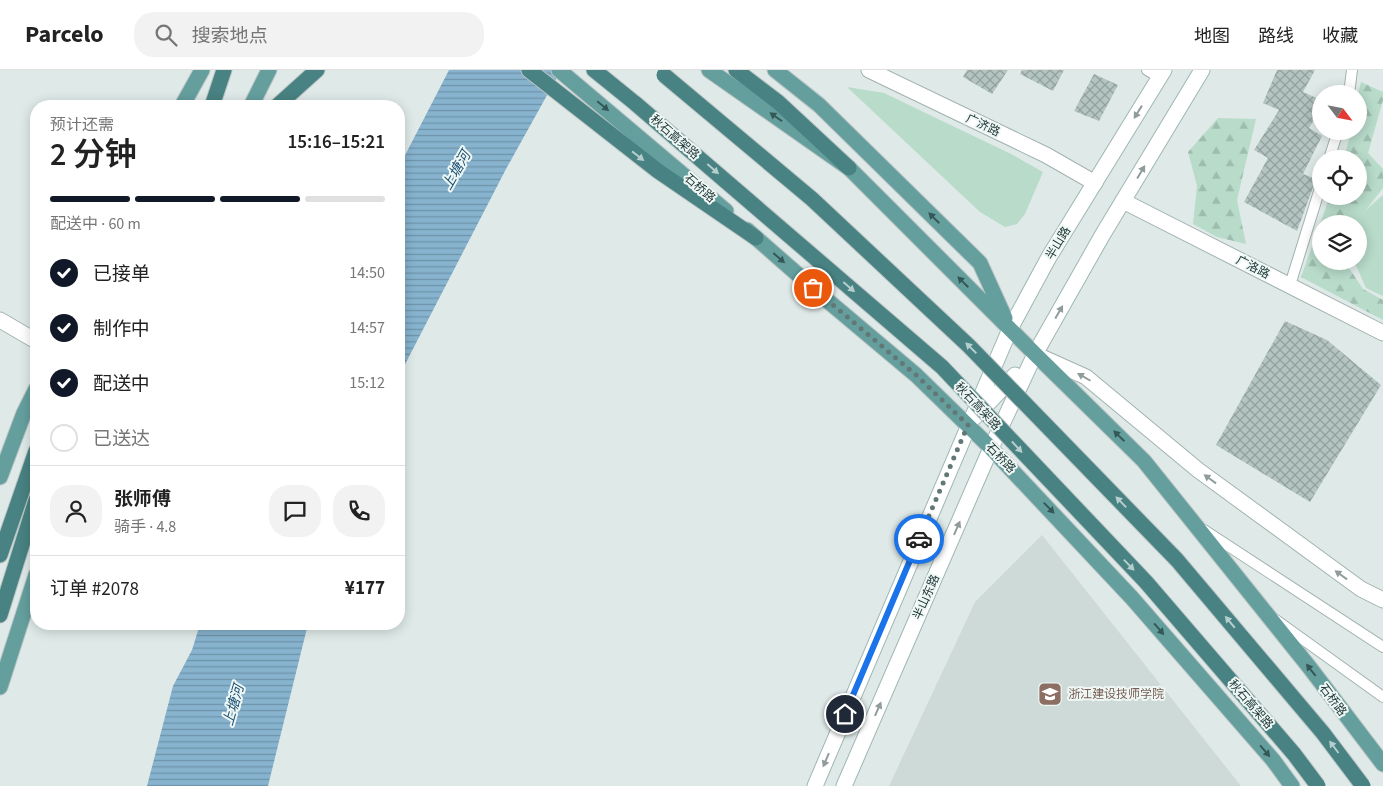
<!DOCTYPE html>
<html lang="zh">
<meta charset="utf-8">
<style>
:root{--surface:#fff;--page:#f2f2f2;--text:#222;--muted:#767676;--line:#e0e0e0;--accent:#111827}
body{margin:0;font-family:"Source Sans 3","Noto Sans SC",sans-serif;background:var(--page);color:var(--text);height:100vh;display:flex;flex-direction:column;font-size:19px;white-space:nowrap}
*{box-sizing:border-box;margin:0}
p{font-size:16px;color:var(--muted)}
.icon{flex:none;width:28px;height:28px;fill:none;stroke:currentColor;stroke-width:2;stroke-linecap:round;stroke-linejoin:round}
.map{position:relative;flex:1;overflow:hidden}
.panel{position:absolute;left:30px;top:30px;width:375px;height:530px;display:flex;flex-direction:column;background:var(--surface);border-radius:20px;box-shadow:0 2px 12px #0003}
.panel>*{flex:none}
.needle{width:32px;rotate:122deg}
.buttons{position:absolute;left:1312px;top:15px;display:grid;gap:10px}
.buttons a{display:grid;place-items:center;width:55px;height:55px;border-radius:50%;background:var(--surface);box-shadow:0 2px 12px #0003;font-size:25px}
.pin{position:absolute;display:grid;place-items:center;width:42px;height:42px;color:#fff;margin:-21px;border:2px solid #fff;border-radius:50%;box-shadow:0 1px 5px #0007}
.courier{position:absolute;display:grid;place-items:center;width:50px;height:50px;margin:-25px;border:4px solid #1a73e8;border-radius:50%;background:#fff;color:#222;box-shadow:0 1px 6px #0007}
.headline em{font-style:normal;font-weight:600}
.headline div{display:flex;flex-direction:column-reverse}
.headline{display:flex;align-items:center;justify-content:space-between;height:85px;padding:0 20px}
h1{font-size:32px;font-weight:600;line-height:38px}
.bar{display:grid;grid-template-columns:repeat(4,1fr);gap:8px 5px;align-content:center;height:60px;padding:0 20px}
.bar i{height:6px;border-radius:4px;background:var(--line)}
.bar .on{background:var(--accent)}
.bar p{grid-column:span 4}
.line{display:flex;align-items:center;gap:12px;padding:0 20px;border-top:1px solid var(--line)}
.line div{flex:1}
.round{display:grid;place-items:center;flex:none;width:52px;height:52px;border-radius:20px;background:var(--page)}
ol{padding:0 20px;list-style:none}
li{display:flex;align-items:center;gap:15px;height:55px}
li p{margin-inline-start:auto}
li .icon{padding:5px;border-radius:50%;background:var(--accent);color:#fff;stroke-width:4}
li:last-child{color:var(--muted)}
li i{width:28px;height:28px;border:2px solid var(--line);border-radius:50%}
header{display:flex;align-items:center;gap:30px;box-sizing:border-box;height:70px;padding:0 25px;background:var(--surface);border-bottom:1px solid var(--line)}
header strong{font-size:24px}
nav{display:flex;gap:28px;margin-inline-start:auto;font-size:18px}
.search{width:350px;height:45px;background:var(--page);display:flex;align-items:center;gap:12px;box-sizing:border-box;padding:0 18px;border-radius:20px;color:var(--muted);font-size:19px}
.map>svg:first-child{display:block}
</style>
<header>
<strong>Parcelo</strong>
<div class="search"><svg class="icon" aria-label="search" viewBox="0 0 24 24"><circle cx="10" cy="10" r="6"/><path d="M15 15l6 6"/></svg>搜索地点</div>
<nav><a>地图</a><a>路线</a><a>收藏</a></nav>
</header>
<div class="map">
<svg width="1383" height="716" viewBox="0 0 1383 716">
<defs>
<pattern id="forest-firs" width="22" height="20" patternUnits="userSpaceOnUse" patternTransform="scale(1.25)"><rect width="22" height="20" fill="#b8dbca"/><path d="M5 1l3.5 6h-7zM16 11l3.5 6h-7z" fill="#9ebdae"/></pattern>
<pattern id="water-rules" width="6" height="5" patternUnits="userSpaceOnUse" patternTransform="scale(1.25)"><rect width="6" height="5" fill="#87b3cf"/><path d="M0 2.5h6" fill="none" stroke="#6e93a9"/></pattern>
<pattern id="building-cross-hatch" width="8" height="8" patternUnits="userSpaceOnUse" patternTransform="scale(1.25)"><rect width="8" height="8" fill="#b4c5c1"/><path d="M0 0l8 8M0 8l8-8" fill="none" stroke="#92a19e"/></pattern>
</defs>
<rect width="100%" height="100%" fill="#dfeae8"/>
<path fill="#cddad7" d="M1042,465l199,251h-352l86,-184z"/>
<path fill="#b8dbca" d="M847,17l37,6 127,61 32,18 -18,42 -8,10 -12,3 -25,-15z
M1383,125v101l-17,-8 -12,-27h5v-37h-3l3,-8z"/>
<path fill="url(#forest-firs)" d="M1361,12l22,10v8l-15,53 15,16v19l-28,36h-34v37h26v4l16,24 20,11v20l-82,-43 29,-81h29v-37h-15l7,-28h8l-1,-37z
M1218,48l38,1 -19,81 9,44 -29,-7 -24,-13 4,-38 -9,-34z"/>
<path fill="url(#water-rules)" d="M449,0h112l-55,99 -107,207v-209z
M200,554h108l-40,162h-121l26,-100 19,-36z"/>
<path fill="url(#building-cross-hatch)" d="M967,0h41l-16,24 -29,-17z
M1022,0h42l-11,21 -33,-17z
M1277,0h38l-12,22 18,8v8l-12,20 13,8 -19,38 13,5 -19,52 -53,-29 24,-44 -14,-8 25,-40 -16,-7z
M1094,4l24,11 -19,36 -25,-10z
M1285,251l42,19 54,45 -71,117 -94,-57z"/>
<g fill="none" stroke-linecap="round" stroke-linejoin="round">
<g stroke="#a2b2b0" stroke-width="12">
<path id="service" d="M1147,0l12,7
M1349,24l3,-24
M1329,89l9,-28
M1290,215l31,-100
M1204,460l179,117
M1276,550l107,77"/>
</g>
<g stroke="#a2b2b0" stroke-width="17">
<path id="minor" d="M869,0l177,85 49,28
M1123,131l260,132
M1037,285l49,22 112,93 163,119 22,11"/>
</g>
<g stroke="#a2b2b0" stroke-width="17">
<path id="tertiary" d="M0,250l36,21"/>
</g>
<g stroke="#9eb6b2" stroke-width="17">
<path id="secondary" d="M975,347l40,-42
M815,716l195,-457 39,-72 115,-187
M844,716l147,-338 44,-94 68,-120 99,-164"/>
</g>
<g stroke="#bcc4c4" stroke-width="17">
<path id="primary" d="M559,0l167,141
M709,0l140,98 186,186 109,107 166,207 73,96
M775,0l44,35 161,158 25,55
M182,36l20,-36
M251,36l18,-36
M747,160l81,71 88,74 75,73 141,150 141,162 19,26
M0,407l24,-64 12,-24
M0,617l36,-112"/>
</g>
<g stroke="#bcc4c4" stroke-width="17">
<path id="trunk" d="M529,0l129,101 98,67
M594,0l42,34
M736,0l42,32 71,66
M212,36l12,-36
M277,36l40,-36
M0,485l36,-104
M0,545l36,-115"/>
</g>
<use href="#service" stroke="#fff" stroke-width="10"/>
<use href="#minor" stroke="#fff" stroke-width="15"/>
<use href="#tertiary" stroke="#fff" stroke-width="15"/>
<use href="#secondary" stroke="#fff" stroke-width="15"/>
<use href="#primary" stroke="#649f9e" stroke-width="15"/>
<use href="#trunk" stroke="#488282" stroke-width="15"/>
<g stroke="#bcc4c4" stroke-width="17" stroke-linecap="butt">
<path id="trunk-bridge" d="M664,5l148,124 157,147 208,214 146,173 40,53
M636,34l306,263 204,215 148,172 24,32"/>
</g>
<use href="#trunk-bridge" stroke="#488282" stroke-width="15"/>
</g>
<defs><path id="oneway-solid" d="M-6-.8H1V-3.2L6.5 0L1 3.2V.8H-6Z" transform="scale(1.25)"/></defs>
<g fill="#345857">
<use href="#oneway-solid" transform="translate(603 36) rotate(40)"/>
<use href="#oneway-solid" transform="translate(776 47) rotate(-145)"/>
<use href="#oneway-solid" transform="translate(934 148) rotate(-135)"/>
<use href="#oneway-solid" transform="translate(779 188) rotate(41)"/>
<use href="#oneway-solid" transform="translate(963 212) rotate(-135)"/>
<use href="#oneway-solid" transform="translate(1119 366) rotate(-136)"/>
<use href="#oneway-solid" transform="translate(1049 438) rotate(46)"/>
<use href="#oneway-solid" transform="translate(1159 559) rotate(49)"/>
<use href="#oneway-solid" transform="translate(1311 600) rotate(-128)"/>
<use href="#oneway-solid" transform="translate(1265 681) rotate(49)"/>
</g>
<g fill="#909c9c">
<use href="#oneway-solid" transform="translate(1138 42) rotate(122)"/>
<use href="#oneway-solid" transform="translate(1141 102) rotate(-59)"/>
<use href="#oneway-solid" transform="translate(1059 242) rotate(-60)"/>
<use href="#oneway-solid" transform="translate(1084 307) rotate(-150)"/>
<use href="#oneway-solid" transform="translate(1210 409) rotate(-144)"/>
<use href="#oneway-solid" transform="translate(957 458) rotate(-66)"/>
<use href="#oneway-solid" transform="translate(1341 505) rotate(-144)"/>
<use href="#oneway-solid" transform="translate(878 639) rotate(-66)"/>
<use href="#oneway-solid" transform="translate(826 690) rotate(113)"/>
</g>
<g fill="#b5cecd">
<use href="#oneway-solid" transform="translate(638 86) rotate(38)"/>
<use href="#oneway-solid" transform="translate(713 99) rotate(41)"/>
<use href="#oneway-solid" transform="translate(849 217) rotate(41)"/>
<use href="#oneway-solid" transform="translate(971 278) rotate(-135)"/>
<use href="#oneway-solid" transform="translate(1017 377) rotate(47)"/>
<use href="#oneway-solid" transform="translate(1121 432) rotate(-134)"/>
<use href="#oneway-solid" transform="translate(1129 495) rotate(46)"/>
<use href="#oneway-solid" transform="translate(1230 552) rotate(-130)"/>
<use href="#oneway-solid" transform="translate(1334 677) rotate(-127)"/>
</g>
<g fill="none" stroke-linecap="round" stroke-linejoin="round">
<path stroke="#637876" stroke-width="5" stroke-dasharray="0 9" d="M813,218l103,87 52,50 -49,114"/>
<path stroke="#1a73e8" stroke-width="6" d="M845,644l74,-175"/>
</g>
<defs>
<g id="university-square" transform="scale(1.25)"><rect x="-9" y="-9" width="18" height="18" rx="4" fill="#8d6e63" stroke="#eff7f5"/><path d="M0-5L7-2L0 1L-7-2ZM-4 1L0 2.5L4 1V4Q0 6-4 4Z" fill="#fff"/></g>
</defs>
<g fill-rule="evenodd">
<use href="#university-square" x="1050" y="624"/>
</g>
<g text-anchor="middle" stroke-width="4" stroke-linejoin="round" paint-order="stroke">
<g font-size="12" fill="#203a39" stroke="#eff7f5">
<text transform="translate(983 55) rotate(25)" y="4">广济路</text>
<text transform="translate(675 67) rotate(41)" y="4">秋石高架路</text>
<text transform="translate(700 118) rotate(41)" y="4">石桥路</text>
<text transform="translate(1058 173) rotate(-59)" y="4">半山路</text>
<text transform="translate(1253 197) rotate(27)" y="4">广洛路</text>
<text transform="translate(978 336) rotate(47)" y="4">秋石高架路</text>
<text transform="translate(1001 388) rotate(46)" y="4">石桥路</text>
<text transform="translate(926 527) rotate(-66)" y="4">半山东路</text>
<text transform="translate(1333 630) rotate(53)" y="4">石桥路</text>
<text transform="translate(1251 634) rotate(49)" y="4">秋石高架路</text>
</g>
<g font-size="12" fill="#785e54" stroke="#eff7f5" text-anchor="start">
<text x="1068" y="628">浙江建设技师学院</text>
</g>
<g font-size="14" font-style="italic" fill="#1c5174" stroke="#eff7f5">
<text transform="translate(456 100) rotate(-60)" y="5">上塘河</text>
<text transform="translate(233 635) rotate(-74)" y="5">上塘河</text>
</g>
</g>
</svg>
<div class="buttons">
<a><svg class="needle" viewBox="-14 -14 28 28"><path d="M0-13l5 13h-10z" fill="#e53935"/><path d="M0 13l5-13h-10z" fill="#767676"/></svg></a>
<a><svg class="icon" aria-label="locate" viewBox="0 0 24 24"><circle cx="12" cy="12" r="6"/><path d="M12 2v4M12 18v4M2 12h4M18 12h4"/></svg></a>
<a><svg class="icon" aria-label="layers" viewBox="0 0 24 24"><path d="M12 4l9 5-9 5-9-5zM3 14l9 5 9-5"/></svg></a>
</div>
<div class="pin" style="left:813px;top:218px;background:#ea580c"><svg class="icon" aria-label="bag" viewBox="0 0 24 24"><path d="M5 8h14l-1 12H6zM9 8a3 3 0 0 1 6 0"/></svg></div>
<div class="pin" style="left:845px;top:644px;background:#1f2937"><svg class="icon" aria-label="home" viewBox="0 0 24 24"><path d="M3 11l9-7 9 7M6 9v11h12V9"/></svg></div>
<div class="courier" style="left:919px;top:469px"><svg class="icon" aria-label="car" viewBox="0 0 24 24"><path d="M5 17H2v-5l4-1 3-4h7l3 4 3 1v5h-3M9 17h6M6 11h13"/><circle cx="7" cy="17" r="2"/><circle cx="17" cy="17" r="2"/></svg></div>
<section class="panel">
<div class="headline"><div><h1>2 分钟</h1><p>预计还需</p></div><em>15:16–15:21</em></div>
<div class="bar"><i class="on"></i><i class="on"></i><i class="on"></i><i></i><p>配送中 · 60 m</p></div>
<ol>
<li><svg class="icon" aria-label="check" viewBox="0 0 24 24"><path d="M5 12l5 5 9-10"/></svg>已接单<p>14:50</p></li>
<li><svg class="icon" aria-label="check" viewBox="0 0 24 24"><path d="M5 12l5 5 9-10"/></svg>制作中<p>14:57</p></li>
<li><svg class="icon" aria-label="check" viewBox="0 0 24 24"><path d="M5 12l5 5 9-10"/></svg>配送中<p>15:12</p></li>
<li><i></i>已送达</li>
</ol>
<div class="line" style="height:90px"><a class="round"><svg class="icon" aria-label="person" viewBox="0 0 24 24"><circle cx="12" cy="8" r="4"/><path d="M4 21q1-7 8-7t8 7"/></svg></a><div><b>张师傅</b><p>骑手 · 4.8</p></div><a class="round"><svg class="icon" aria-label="chat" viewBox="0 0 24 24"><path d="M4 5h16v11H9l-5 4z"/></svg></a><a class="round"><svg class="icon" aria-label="phone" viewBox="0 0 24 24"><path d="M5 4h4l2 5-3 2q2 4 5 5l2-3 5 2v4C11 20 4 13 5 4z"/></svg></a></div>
<div class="line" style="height:65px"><div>订单 #2078</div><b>¥177</b></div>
</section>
</div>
